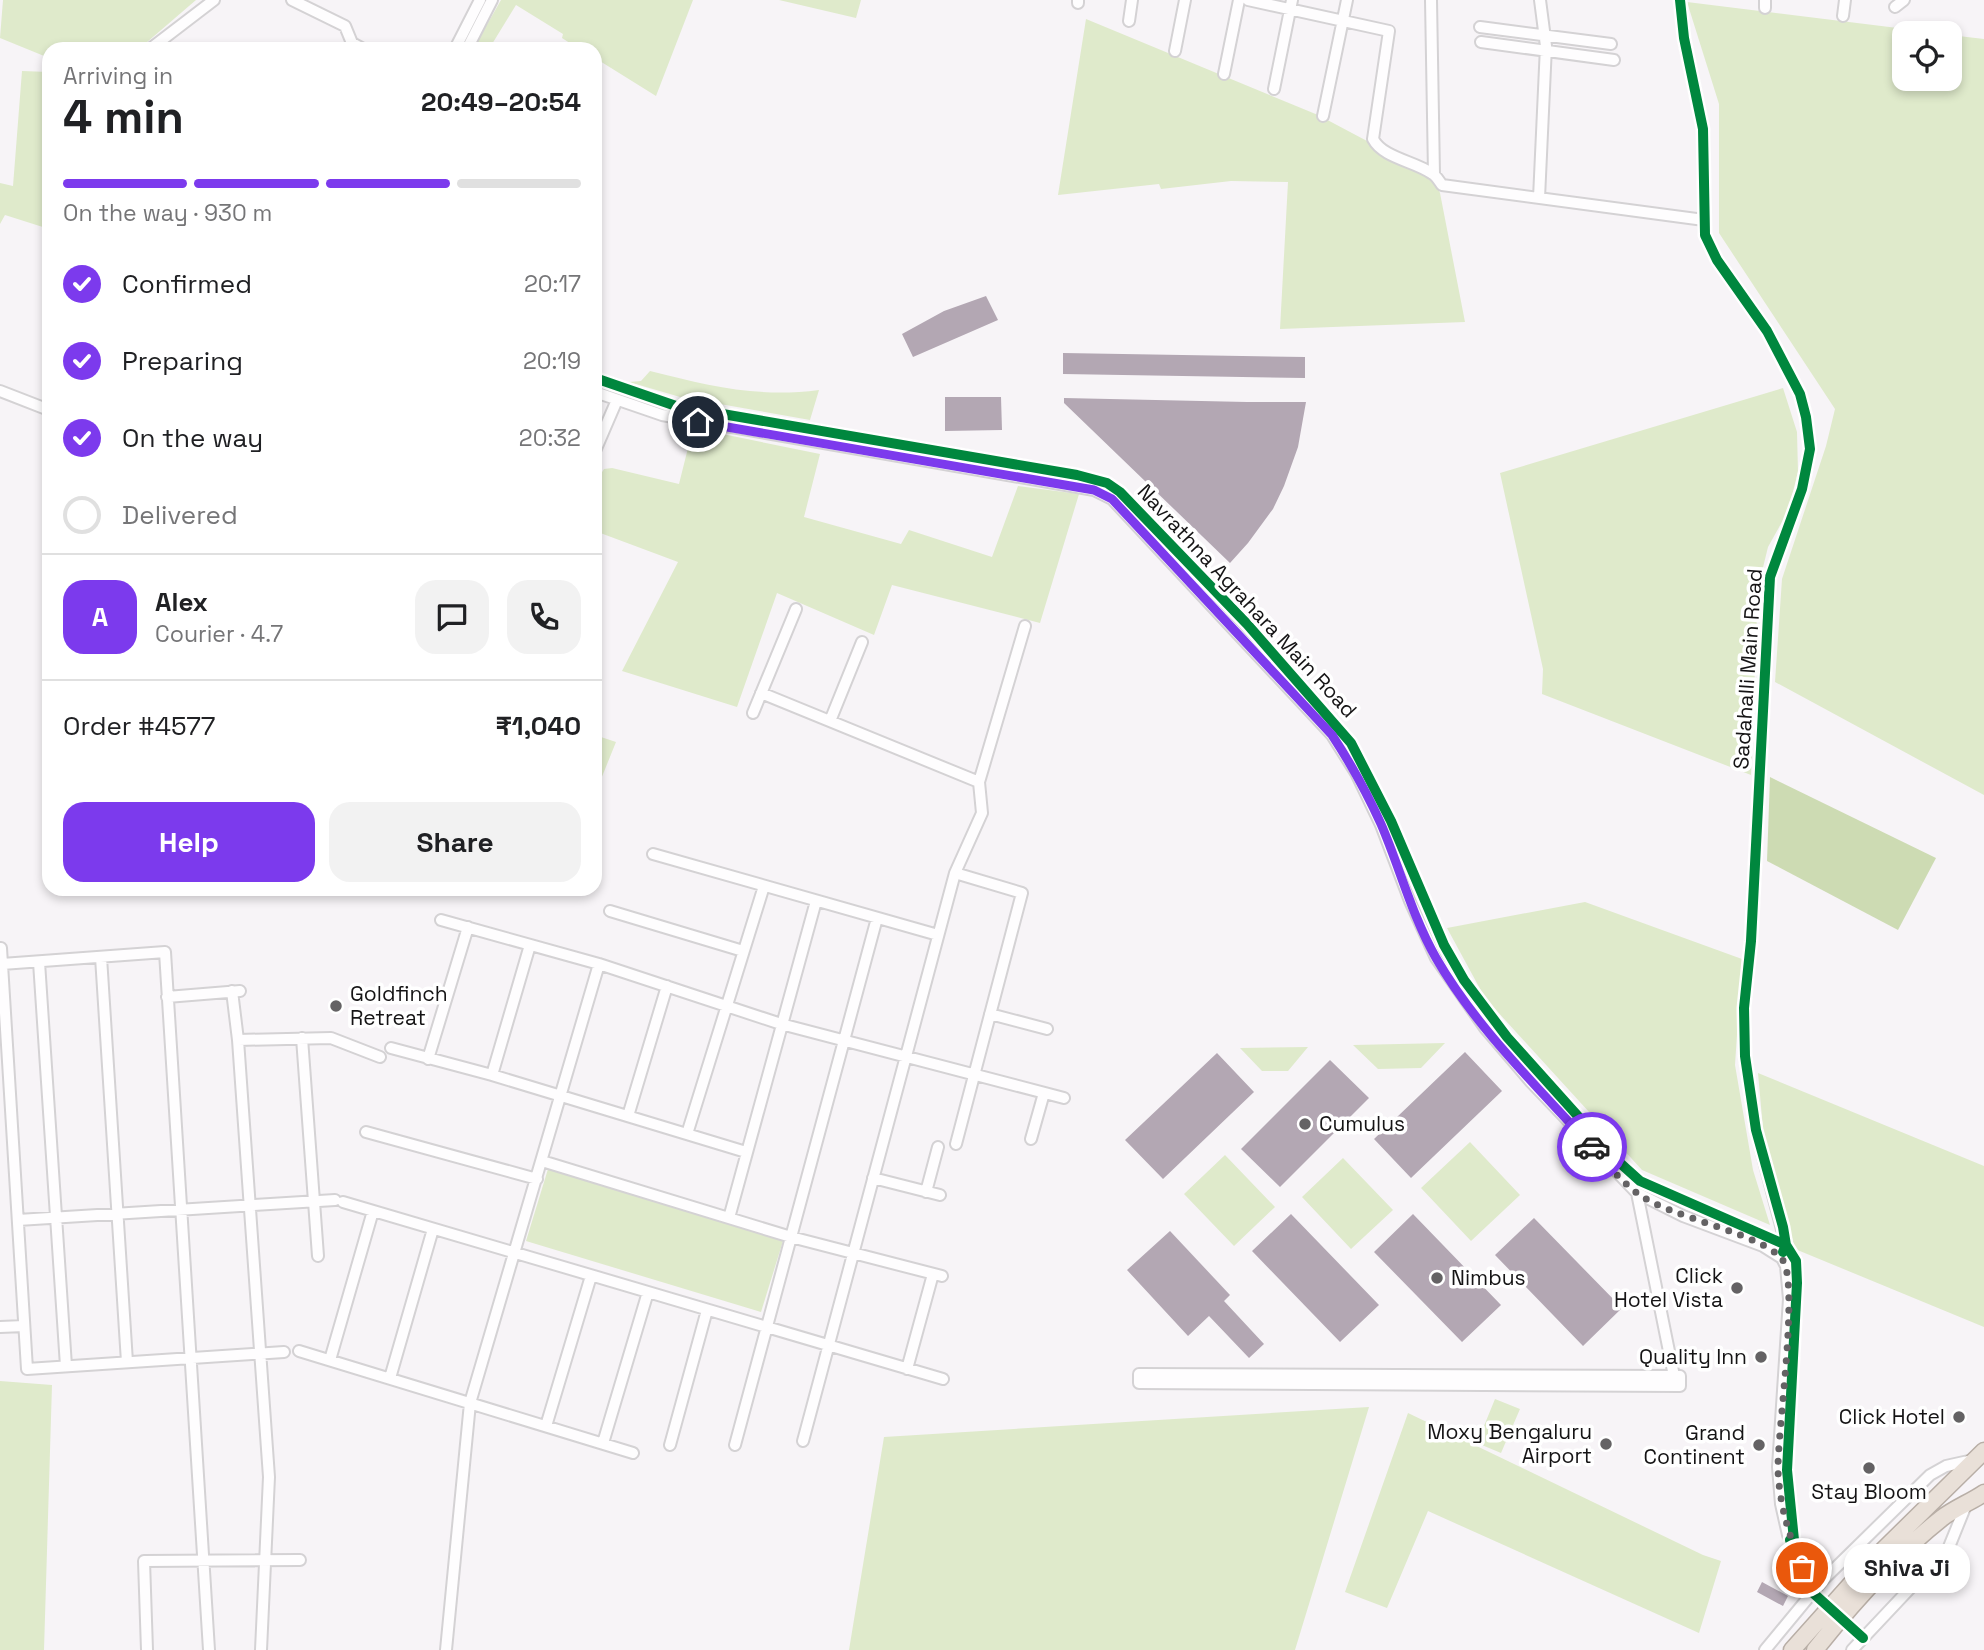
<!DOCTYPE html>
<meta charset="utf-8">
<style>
:root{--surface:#fff;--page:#f2f2f2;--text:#202124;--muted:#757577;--line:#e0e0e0;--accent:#7c3aed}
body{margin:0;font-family:"Space Grotesk",sans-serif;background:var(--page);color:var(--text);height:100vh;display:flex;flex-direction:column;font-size:26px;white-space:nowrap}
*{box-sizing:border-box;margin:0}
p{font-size:23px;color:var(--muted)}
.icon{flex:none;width:38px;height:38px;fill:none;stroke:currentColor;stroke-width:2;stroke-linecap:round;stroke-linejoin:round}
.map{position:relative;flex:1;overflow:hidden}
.details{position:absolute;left:42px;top:42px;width:560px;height:854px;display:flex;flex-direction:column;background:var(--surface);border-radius:21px;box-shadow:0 4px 10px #0003}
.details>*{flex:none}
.tools{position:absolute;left:1892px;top:21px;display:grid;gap:14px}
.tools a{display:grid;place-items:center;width:70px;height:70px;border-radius:14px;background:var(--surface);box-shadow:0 4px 10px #0003;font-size:35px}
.pin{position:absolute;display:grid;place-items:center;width:60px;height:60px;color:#fff;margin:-30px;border:4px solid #fff;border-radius:50%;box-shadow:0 2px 7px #0007}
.courier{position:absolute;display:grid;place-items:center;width:70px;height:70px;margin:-35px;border:5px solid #7c3aed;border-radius:50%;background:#fff;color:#222;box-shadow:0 2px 9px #0007}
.bubble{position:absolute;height:49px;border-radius:21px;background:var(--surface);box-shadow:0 4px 10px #0003;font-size:23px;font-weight:600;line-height:49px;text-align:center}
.overview em{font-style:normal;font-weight:600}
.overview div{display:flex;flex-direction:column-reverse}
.overview{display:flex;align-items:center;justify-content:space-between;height:119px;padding:0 21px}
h1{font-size:46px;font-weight:600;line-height:52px}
.bar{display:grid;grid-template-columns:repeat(4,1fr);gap:10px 7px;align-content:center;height:84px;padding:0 21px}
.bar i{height:9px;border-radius:5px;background:var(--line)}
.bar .current{background:var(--accent)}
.bar p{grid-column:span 4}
.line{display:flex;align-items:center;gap:18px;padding:0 21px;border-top:2px solid var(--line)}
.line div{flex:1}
.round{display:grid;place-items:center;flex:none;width:74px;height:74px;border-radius:21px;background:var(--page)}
ol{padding:0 21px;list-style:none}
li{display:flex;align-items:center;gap:21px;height:77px}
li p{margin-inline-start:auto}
li .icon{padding:7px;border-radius:50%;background:var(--accent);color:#fff;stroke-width:4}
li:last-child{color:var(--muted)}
li i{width:38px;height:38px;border:4px solid var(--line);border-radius:50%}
.primary-button{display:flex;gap:14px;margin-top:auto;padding:14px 21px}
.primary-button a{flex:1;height:80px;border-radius:21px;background:var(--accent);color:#fff;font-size:28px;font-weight:600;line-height:80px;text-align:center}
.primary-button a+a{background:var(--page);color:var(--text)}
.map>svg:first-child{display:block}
</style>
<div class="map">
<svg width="1984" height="1650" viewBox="0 0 1984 1650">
<rect width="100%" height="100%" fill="#f7f4f7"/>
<path fill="#dfeacb" d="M3,0h193l-57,49h-90v9l-49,-20z
M501,0h192l-37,96 -61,-38v-9h-16l-17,-11 1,-4 -47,-29 -27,44h-16z
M779,0h82l-5,18z
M1687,2l251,31h-34v46h46v-44l34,4v756l-209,-113 7,-103 44,-133 9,-37 -116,-176v-129z
M1086,19l232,96 115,61 7,17 25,129 -185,7 8,-147 -57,-1 -70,8 -2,-5 -101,11z
M22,71l27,1v157l-44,-14 -5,9v-41l13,3z
M650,371c60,15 108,27 169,19l-9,30 -130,-23 -51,-15 12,-1z
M1783,388l14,44 1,40 -10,39 -20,36 -10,41 -7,187 -209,-81 1,-25 -43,-196z
M693,428l127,26 -16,63 97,27 8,-14 83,27 26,-71 61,8 -39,129 -148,-38 -18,50 -97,-42 -40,114 -115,-36 56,-109 -83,-31v-48l9,-14 8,-1 67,16z
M595,735l21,7 -21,52z
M1585,902l157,57 -7,106 18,105 17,55 -128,-55 -157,-172 -38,-70z
M1445,1043l-24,25 -43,1 -25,-24z
M1308,1047l-20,24h-26l-22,-23z
M1758,1073l226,93v161l-189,-78 -32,-120z
M1470,1142l50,53 -49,46 -50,-53z
M1225,1155l50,52 -41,39 -50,-52z
M1343,1158l50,52 -42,39 -49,-52z
M548,1169l235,72 -22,71 -235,-71z
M0,1381l52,4 -8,265h-44z
M1495,1399l25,10 -19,44 -24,-10z
M1369,1407l-74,243h-446l35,-213z
M1408,1413l295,142 18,6 -22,72 -271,-122 -41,97 -42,-16z"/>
<path fill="#cddbb3" d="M1770,777l166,81 -38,72 -131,-69z"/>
<path fill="#b3a7b3" d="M986,296l12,24 -85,37 -11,-23 42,-23z
M1063,353l242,4v21l-242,-4z
M945,397h56l1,33 -57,1z
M1064,398l183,4h59l-8,45 -14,39 -11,23 -25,34 -18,20 -166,-160z
M1465,1052l37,39 -91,87 -37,-39z
M1217,1053l37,39 -91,87 -38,-39z
M1330,1060l39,38 -89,89 -39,-38z
M1291,1214l88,91 -39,37 -88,-91z
M1413,1214l88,91 -39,37 -88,-90z
M1534,1218l88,90 -39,38 -88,-91z
M1170,1231l60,64 -6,6 40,43 -15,14 -40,-42 -21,20 -61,-66z
M1762,1582l26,14 -5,10 -26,-14z"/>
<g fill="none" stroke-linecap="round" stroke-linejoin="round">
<g stroke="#d4d2d4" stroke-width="14">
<path id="minor" d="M292,0l53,26 7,17 11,6
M1248,0l141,31 -16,108c10,19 41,22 58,34 5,2 8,8 11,12l262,35
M1431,0l3,174
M1680,0l4,38 19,91 2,106 12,25 50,71 33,63 6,23 4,32 -8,40 -32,88 -19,364 -7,67 1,48 11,74 30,115 -4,13 4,8 3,33 -11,168 3,37 7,31 24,57 51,46
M1078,3v-3
M1895,7l9,-7
M1765,8v-8
M1843,16l2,-16
M1129,21l3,-21
M1480,27l131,17
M1481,42l133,18
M150,49l64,-49
M455,49l25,-49
M467,49l25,-49
M1175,51l10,-51
M1224,74l15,-74
M1274,89l18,-89
M1323,116l24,-116
M1539,198l7,-152 -6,-46
M595,378l81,28 401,69 30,8 13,9 127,132 104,119 40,78 53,124 20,35 43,57 113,126 20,18 146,64 10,16 1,22 -10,187 8,80
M0,391l49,19
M595,392l67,23 432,75 18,9 220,236 24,38 25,52 29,76 26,57 49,70 46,54 106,111 46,23 80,30 19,12
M595,451l22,-51
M761,693l218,89
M753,713l43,-104
M830,721l32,-79
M653,854l285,81
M955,873l67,20 -66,251
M610,911l133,40
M441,920l158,44 182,60 283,74
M1,948l26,421 257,-17
M101,957l26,405
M39,962l27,404
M2,964l163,-12 44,698
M232,991l6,49 31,437 -8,173
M167,997l73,-6
M990,1014l57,15
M302,1038l16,218
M238,1040l93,-2 49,19
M391,1048l101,27 254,77
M428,1059l40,-132
M492,1075l38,-130
M628,1116l39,-130
M366,1132l171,47
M687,1134l77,-248
M1031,1139l13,-46
M542,1161l249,76 151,39
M873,1178l67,17
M926,1192l12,-45
M1637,1193l37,183
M343,1202l600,177
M729,1218l87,-317
M18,1220l317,-20
M0,1327l24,-1
M299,1351l334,102
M330,1360l43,-149
M907,1369l26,-95
M1139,1374l541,2v10l-541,-3z
M390,1378l43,-149
M546,1426l45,-150
M803,1441l152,-568 27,-60 -3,-31 46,-156
M603,1443l45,-151
M670,1445l37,-135
M735,1445l142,-527
M147,1650l-3,-89 156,-1
M446,1650l24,-247 129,-439
M1765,1650l57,-69 108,-106 16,-9 27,-6
M1852,1650l97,-103 17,-42"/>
</g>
<g stroke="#b8aea6" stroke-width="19">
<path id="highway" d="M1792,1650l76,-85 116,-114
M1815,1650c38,-48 79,-94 127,-132 13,-10 29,-16 42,-25"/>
</g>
<use href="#minor" stroke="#fefdfe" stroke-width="10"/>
<use href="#highway" stroke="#e9e0d8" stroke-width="16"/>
<g stroke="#fff" stroke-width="15">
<path id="cycleway" d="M1680,0l4,38 19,91 2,106 12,25 50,71 33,63 6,23 4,32 -8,40 -32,88 -19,364 -7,67 1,48 11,74 27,97 3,18 -3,7
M595,378l81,28 401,69 30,8 13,9 127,132 104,119 40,78 53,124 20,35 43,57 113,126 20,18 146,64 10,16 1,22 -10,187 8,80
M1790,1540l22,52 51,46"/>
</g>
<use href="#cycleway" stroke="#00873e" stroke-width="10"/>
</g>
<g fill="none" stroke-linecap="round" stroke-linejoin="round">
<path stroke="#646264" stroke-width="7" stroke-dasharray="0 12.6" d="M1592,1147c13,15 29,34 45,46 33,25 124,40 145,66 18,22 -5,174 -4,212 2,37 11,63 24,97"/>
<path stroke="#7c3aed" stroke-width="9" d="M698,422l396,68 18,9 220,236c19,29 35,58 49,89 19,44 31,92 55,134 41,71 102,129 156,189"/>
</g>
<g fill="#646264" stroke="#fff" stroke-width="2.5">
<circle cx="336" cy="1006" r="7"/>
<circle cx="1305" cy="1124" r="7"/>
<circle cx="1437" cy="1278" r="7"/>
<circle cx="1737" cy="1288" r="7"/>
<circle cx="1761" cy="1357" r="7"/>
<circle cx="1959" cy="1417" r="7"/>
<circle cx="1606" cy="1444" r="7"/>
<circle cx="1759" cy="1445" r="7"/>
<circle cx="1869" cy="1468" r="7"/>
</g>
<g text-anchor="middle" stroke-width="7" stroke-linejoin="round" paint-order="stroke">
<g font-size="21" fill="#151415" stroke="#fff">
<text transform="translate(1247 601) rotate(47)" y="7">Navrathna Agrahara Main Road</text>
<text transform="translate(1748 669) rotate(-86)" y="7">Sadahalli Main Road</text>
</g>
<g font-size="21" fill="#151415" stroke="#fff" text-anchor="end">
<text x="350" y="1001" text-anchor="start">Goldfinch<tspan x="350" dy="24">Retreat</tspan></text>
<text x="1319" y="1131" text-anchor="start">Cumulus</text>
<text x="1723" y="1283">Click<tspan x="1723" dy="24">Hotel Vista</tspan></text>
<text x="1451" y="1285" text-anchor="start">Nimbus</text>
<text x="1747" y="1364">Quality Inn</text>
<text x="1945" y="1424">Click Hotel</text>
<text x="1592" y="1439">Moxy Bengaluru<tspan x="1592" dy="24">Airport</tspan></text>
<text x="1745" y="1440">Grand<tspan x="1745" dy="24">Continent</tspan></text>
<text x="1869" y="1499" text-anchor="middle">Stay Bloom</text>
</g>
</g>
</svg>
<div class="tools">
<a><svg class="icon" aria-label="locate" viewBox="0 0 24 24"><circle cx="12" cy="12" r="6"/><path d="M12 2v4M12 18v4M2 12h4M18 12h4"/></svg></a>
</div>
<div class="pin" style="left:1802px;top:1568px;background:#ea580c"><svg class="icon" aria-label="bag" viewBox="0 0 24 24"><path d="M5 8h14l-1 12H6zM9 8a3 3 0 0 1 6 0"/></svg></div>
<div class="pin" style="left:698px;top:422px;background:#1f2937"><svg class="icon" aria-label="home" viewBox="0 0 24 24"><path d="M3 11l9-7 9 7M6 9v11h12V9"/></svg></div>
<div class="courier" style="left:1592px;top:1147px"><svg class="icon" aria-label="car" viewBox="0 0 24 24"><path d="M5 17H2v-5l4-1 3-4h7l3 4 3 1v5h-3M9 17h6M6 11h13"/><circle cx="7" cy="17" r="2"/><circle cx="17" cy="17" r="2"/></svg></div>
<div class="bubble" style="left:1844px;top:1544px;width:126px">Shiva Ji</div>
<section class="details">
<div class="overview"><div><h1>4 min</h1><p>Arriving in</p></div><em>20:49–20:54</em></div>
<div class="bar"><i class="current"></i><i class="current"></i><i class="current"></i><i></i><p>On the way · 930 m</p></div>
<ol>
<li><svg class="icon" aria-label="check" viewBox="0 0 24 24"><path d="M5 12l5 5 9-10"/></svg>Confirmed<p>20:17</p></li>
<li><svg class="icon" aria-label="check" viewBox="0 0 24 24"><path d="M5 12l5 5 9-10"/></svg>Preparing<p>20:19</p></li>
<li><svg class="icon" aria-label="check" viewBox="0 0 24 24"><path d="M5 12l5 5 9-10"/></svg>On the way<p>20:32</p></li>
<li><i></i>Delivered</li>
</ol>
<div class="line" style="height:126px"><b class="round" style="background:var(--accent);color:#fff">A</b><div><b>Alex</b><p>Courier · 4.7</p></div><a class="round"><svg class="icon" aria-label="chat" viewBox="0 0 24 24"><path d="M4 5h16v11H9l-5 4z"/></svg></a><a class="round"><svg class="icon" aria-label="phone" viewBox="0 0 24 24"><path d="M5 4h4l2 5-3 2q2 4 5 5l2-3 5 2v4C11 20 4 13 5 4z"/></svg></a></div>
<div class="line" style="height:91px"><div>Order #4577</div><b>₹1,040</b></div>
<div class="primary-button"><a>Help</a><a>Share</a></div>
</section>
</div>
